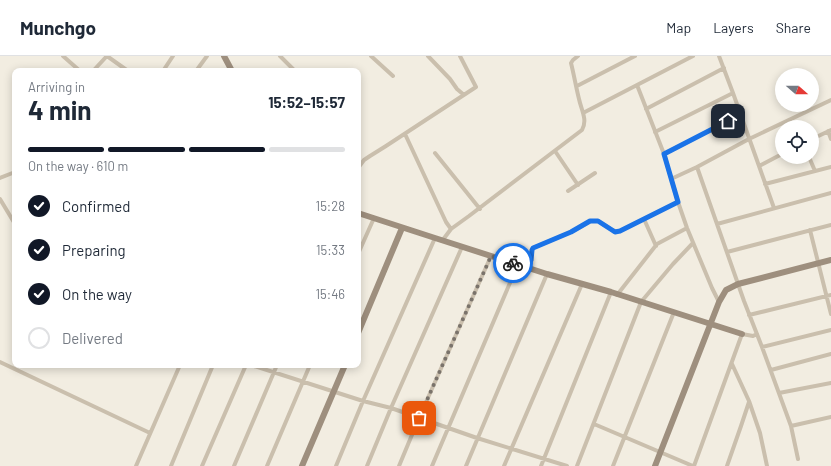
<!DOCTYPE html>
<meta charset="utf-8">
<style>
:root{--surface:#fff;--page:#f6f6f7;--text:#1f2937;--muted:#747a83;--line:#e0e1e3;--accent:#111827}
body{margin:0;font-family:Barlow,sans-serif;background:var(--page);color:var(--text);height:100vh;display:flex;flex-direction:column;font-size:15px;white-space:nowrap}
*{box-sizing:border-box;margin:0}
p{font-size:13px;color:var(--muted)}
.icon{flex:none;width:22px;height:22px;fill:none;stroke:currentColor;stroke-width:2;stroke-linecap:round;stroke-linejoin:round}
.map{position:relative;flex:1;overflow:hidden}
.side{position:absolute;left:12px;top:12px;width:349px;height:300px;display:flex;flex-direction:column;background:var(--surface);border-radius:8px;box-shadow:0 2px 10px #0003}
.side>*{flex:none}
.needle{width:26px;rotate:110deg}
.controls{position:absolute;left:775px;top:12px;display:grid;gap:8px}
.controls a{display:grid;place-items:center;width:44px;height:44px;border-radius:50%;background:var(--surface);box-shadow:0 2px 10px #0003;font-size:20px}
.pin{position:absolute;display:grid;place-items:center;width:34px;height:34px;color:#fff;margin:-17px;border-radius:8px;box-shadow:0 2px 6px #0006}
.courier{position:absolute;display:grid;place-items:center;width:40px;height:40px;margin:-20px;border:3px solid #1a73e8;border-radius:50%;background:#fff;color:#222;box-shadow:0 1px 5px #0007}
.overview em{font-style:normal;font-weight:700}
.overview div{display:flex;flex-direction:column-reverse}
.overview{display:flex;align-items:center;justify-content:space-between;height:68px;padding:0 16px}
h1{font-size:26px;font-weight:700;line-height:30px}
.bar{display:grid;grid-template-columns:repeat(4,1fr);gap:6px 4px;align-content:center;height:48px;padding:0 16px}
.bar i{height:5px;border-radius:3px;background:var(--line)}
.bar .on{background:var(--accent)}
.bar p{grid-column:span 4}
ol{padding:0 16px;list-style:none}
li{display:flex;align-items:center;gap:12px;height:44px}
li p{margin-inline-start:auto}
li .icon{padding:4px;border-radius:50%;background:var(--accent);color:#fff;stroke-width:4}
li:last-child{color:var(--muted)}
li i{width:22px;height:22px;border:2px solid var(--line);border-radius:50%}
header{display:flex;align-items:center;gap:24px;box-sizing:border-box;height:56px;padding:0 20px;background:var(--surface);border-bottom:1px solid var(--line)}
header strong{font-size:19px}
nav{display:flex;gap:22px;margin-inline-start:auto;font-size:14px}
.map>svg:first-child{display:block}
</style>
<header>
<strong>Munchgo</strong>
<nav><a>Map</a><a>Layers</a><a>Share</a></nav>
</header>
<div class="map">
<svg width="831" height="410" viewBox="0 0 831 410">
<rect width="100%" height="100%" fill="#f2ede1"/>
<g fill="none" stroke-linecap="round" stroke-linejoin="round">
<path stroke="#cabfad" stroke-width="4" d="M63,0l17,15
M107,0l21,15
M280,0l15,15
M371,0l22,20
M428,0l22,23 7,10 7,6
M719,0l14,37 41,115
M93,15l14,-15
M163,15l10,-15
M196,15l11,-15
M637,29l27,69 14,48 9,26 25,60 7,14
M577,30l58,-30
M646,53l78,-41
M583,57l110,-57
M828,75l3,8
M655,76l78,-39
M405,78l41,88 5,7
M812,83l19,-9
M555,95l23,34
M435,97l45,56
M664,98l76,-39
M809,101l6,14
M759,110l23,-12
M358,112l6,-8 6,-4 16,-10 90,-59 -16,-31
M0,122l15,-6
M671,123l26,-12
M765,128l66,-17
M568,135l27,-18
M0,143l15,25
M644,163l12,27
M717,168l114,-31
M810,174l21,84
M442,185l9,-12 18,-13 113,-86c6,-10 -1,-21 -3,-31 -3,-12 -5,-24 -8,-36l2,-3 5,-4
M727,196l104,-27
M358,198l16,-36
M528,211l3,-7 1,-10 1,-2 38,-16 20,-11h7l14,9 3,1h5l58,-29
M617,239l40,-51 30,-16
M749,259l82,-20
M762,291l69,-17
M0,306l150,71
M732,308l17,37 11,32 7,33
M251,309l112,36 28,7 86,30 90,28
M771,314l60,-16
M779,337l52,-10
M594,368l99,42
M791,370l40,-9
M798,403l-7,-33 -29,-79 -18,-46 -47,-134 52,-28 82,-39
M136,410l44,-101
M171,410l42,-101
M202,410l44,-101
M234,410l43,-101
M267,410l43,-101
M336,410l27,-65 72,-163
M367,410l24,-58 71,-161
M399,410l20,-48 72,-162
M432,410l86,-202
M466,410l81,-192
M504,410l78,-182
M541,410l70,-174
M577,410l64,-164 32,-38 20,-21
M613,410l61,-154
M694,410l48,-132 11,2 4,-2
M727,410l14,-40 8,-24"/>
<path stroke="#9e8f7e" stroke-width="6" d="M224,0l8,15
M358,157l77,25 112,36 64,18 131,42
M358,277l44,-105
M302,410l43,-101
M655,410l64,-164 7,-12 12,-6 93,-24"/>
</g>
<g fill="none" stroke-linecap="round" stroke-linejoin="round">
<path stroke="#7a736b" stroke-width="4" stroke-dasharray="0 7.2" d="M419,362l72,-162 22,7"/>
<path stroke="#1a73e8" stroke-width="5" d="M513,207l15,4 3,-7 1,-10 1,-2 38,-16 19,-11h8l14,9 3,2 5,-1 58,-29 -14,-48 64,-33"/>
</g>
</svg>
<div class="controls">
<a><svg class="needle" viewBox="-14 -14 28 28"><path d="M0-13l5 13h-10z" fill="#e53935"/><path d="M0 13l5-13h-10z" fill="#747a83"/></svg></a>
<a><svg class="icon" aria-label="locate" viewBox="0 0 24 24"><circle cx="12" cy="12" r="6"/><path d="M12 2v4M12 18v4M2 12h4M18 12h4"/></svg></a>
</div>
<div class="pin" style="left:419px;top:362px;background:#ea580c"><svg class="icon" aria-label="bag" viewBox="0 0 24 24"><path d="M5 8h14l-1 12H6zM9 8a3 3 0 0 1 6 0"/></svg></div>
<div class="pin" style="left:728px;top:65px;background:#1f2937"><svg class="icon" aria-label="home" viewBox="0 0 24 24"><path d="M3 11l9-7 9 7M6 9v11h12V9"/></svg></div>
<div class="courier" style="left:513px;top:207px"><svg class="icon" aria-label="bike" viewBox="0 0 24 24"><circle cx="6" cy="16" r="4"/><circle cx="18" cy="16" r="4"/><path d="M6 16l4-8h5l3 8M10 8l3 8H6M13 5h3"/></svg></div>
<section class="side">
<div class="overview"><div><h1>4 min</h1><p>Arriving in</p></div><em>15:52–15:57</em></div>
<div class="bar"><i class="on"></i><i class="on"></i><i class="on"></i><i></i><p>On the way · 610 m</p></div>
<ol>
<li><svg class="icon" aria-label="check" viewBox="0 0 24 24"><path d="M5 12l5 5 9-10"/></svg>Confirmed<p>15:28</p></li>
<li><svg class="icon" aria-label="check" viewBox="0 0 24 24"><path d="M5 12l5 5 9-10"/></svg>Preparing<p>15:33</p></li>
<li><svg class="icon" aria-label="check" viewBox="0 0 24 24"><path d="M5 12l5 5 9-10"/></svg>On the way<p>15:46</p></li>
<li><i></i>Delivered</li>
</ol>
</section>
</div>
